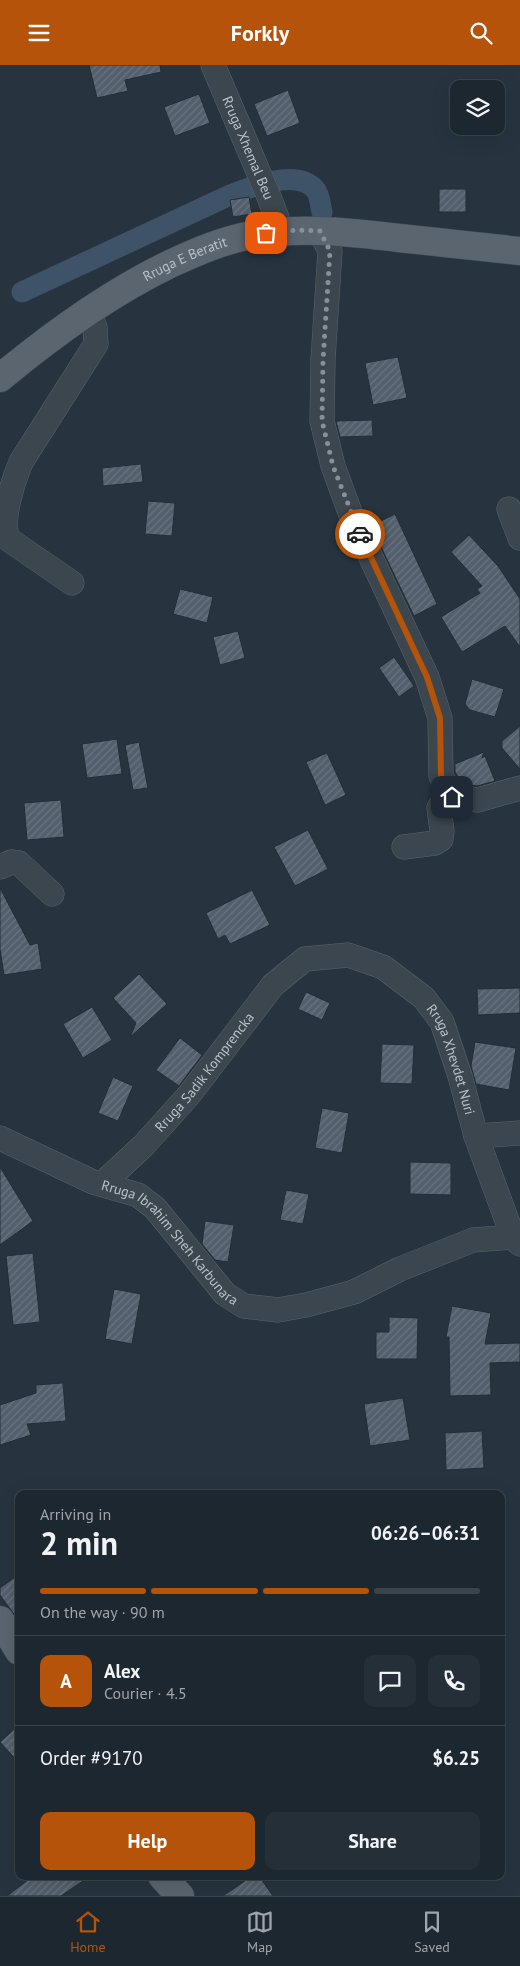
<!DOCTYPE html>
<meta charset="utf-8">
<style>
:root{--surface:#1d272f;--page:#252f37;--text:#f1f3f6;--muted:#a0a5aa;--line:#3b444b;--accent:#b45309}
body{margin:0;font-family:"PT Sans",sans-serif;background:var(--page);color:var(--text);height:100vh;display:flex;flex-direction:column;font-size:19px;white-space:nowrap}
*{box-sizing:border-box;margin:0}
p{font-size:16px;color:var(--muted)}
.icon{flex:none;width:28px;height:28px;fill:none;stroke:currentColor;stroke-width:2;stroke-linecap:round;stroke-linejoin:round}
.map{position:relative;flex:1;overflow:hidden}
.panel{position:absolute;left:15px;top:1425px;width:490px;height:390px;display:flex;flex-direction:column;background:var(--surface);border-radius:10px;box-shadow:0 5px 20px #0002,0 0 0 1px var(--line)}
.panel>*{flex:none}
.buttons{position:absolute;left:450px;top:15px;display:grid;gap:10px}
.buttons a{display:grid;place-items:center;width:55px;height:55px;border-radius:10px;background:var(--surface);box-shadow:0 5px 20px #0002,0 0 0 1px var(--line);font-size:25px}
.pin{position:absolute;display:grid;place-items:center;width:42px;height:42px;color:#fff;margin:-21px;border-radius:10px;box-shadow:0 2px 8px #0006}
.courier{position:absolute;display:grid;place-items:center;width:50px;height:50px;margin:-25px;border:4px solid #b45309;border-radius:50%;background:#fff;color:#222;box-shadow:0 1px 6px #0007}
.summary em{font-style:normal;font-weight:700}
.summary div{display:flex;flex-direction:column-reverse}
.summary{display:flex;align-items:center;justify-content:space-between;height:85px;padding:0 25px}
h1{font-size:32px;font-weight:700;line-height:38px}
.bar{display:grid;grid-template-columns:repeat(4,1fr);gap:8px 5px;align-content:center;height:60px;padding:0 25px}
.bar i{height:6px;border-radius:4px;background:var(--line)}
.bar .on{background:var(--accent)}
.bar p{grid-column:span 4}
.line{display:flex;align-items:center;gap:12px;padding:0 25px;border-top:1px solid var(--line)}
.line div{flex:1}
.round{display:grid;place-items:center;flex:none;width:52px;height:52px;border-radius:10px;background:var(--page)}
.cta{display:flex;gap:10px;margin-top:auto;padding:10px 25px}
.cta a{flex:1;height:58px;border-radius:10px;background:var(--accent);color:#fff;font-size:20px;font-weight:700;line-height:58px;text-align:center}
.cta a+a{background:var(--page);color:var(--text)}
header{display:flex;justify-content:space-between;align-items:center;height:65px;padding:0 25px;background:var(--accent);color:#fff;font-size:22px;font-weight:700}
.menu{display:flex;justify-content:space-around;align-items:center;height:70px;border-top:1px solid var(--line);background:var(--surface);font-size:14px;color:var(--muted)}
.menu a{display:grid;justify-items:center;gap:2px}
.menu .on{color:var(--accent)}
.map>svg:first-child{display:block}
</style>
<header><svg class="icon" aria-label="menu" viewBox="0 0 24 24"><path d="M4 6h16M4 12h16M4 18h16"/></svg>Forkly<svg class="icon" aria-label="search" viewBox="0 0 24 24"><circle cx="10" cy="10" r="6"/><path d="M15 15l6 6"/></svg></header>
<div class="map">
<svg width="520" height="1831" viewBox="0 0 520 1831">
<defs>
<pattern id="building-hatch" width="6" height="6" patternUnits="userSpaceOnUse" patternTransform="scale(1.25)"><rect width="6" height="6" fill="#535f6d"/><path d="M-1 1l2-2M0 6l6-6M5 7l2-2" fill="none" stroke="#6a7480"/></pattern>
</defs>
<rect width="100%" height="100%" fill="#27343f"/>
<g fill="none" stroke-linecap="round" stroke-linejoin="round">
<path stroke="#3e5367" stroke-width="21" d="M22,227l206,-96c22,-9 68,-28 87,-7 5,6 5,15 7,23"/>
</g>
<path fill="url(#building-hatch)" stroke="#222d37" d="M89,0h71l1,7 -36,8 3,11 -31,7z
M288,25l12,33 -33,13 -13,-32z
M199,29l11,29 -35,13 -11,-29z
M439,124h27v23h-27z
M249,132l3,17 -19,3 -3,-17z
M398,292l9,41 -34,7 -8,-42z
M372,355l1,16 -33,1 -4,-16z
M141,399l2,18 -40,4 -1,-18z
M148,436l27,2 -3,33 -27,-2z
M395,449l42,90 -23,12 -43,-90z
M469,470l29,31 22,33v48l-15,-21 -43,26 -21,-35 39,-24 -3,-4 5,-3 -31,-34z
M180,524l33,8 -6,26 -34,-9z
M238,566l7,27 -25,7 -7,-28z
M394,592l20,29 -15,11 -20,-29z
M472,614l32,10 -9,28 -25,-7 -5,-6z
M520,661v43l-18,-21v-7z
M117,674l5,35 -35,4 -5,-34z
M139,677l9,46 -15,2 -8,-45z
M484,687l-2,6 3,-2 10,25 -18,5 -15,-2 -7,-12v-8z
M327,688l19,42 -21,10 -19,-43z
M61,735l3,37 -37,3 -3,-37z
M308,765l20,39 -33,17 -21,-39z
M0,823l30,57 8,-2 4,26 -38,6 -4,-26z
M252,825l18,35 -40,19 -5,-9 -7,4 -12,-26z
M139,909l28,30 -37,33 6,-14 -23,-25z
M520,923v25l-42,2 -1,-26z
M306,927l24,11 -8,17 -24,-11z
M92,942l20,33 -29,18 -20,-34z
M180,973l22,17 -23,31 -23,-16z
M475,977l41,6 -7,42 -33,-6 -5,-18z
M382,979l32,1 -2,39 -32,-1z
M113,1012l20,9 -15,35 -20,-8z
M322,1043l27,5 -7,40 -27,-5z
M410,1097l41,1v32l-41,-1z
M0,1102l33,54 -33,24z
M286,1125l23,4 -6,30 -23,-4z
M205,1156l29,4 -6,37 -13,-2 -13,-16z
M33,1188l7,69 -27,3 -7,-69z
M114,1224l27,5 -9,50 -27,-5z
M452,1241l39,7 -6,31 35,-1v19l-30,1 1,32 -41,1 -1,-59h-3z
M389,1252l29,1 -1,41h-41v-27h13z
M63,1318l3,38 -39,3 4,11 -31,10v-40l36,-12v-8z
M403,1333l7,42 -40,6 -6,-42z
M482,1366l2,37 -38,2 -1,-37z
M19,1509v47l-19,-26v-7z
M19,1660v38l-19,-21z
M33,1811h57l-29,20h-54z
M252,1811h7l14,20h-50z"/>
<g fill="none" stroke-linecap="round" stroke-linejoin="round">
<g stroke="#59646d" stroke-width="25">
<g id="minor">
<path id="s1" d="M213,0l56,132 8,21 3,14"/>
<path d="M320,166l10,20 -7,109 -1,61 11,45 18,49 76,162 13,41 1,58 12,21"/>
<path d="M509,444l11,29"/>
<path d="M72,518l-64,-44c-8,-18 5,-58 13,-77l75,-118 -1,-17 -8,-17"/>
<path d="M453,732l25,3 42,-12"/>
<path d="M404,782l31,-4 6,-4 1,-8 -3,-23 5,-7 9,-4"/>
<path d="M0,802l11,-5 8,1 33,31"/>
<path d="M476,1071l44,-3"/>
<path id="s2" d="M0,1073l93,44 45,13 17,13 70,86 19,12 34,4 28,-5 48,-13 46,-23 73,-29 40,-3"/>
<path id="s3" d="M102,1119l41,-38 46,-51 84,-110 32,-26 43,-4 35,12 41,31 18,24 18,54 16,60 37,101 7,7"/>
</g>
</g>
<g stroke="#454f59" stroke-width="29">
<g id="major">
<path id="s4" d="M0,313c53,-44 108,-84 170,-114 26,-12 53,-24 82,-29 49,-8 98,-3 147,3 40,4 81,9 121,13"/>
<path d="M0,1555l19,31"/>
<path d="M162,1811l18,20"/>
</g>
</g>
<use href="#minor" stroke="#3b464f" stroke-width="24"/>
<use href="#major" stroke="#5a656f" stroke-width="28"/>
</g>
<g fill="none" stroke-linecap="round" stroke-linejoin="round">
<path stroke="#859099" stroke-width="5" stroke-dasharray="0 9" d="M266,168l33,-3 21,1 10,20 -7,110 -1,60 11,45 27,68"/>
<path stroke="#b45309" stroke-width="6" d="M360,469l67,143 13,41 1,58 11,21"/>
</g>
<g text-anchor="middle" stroke-width="5" stroke-linejoin="round" paint-order="stroke">
<g font-size="14" fill="#b8c1ca" stroke="#202b35">
<text dy="5" stroke="none"><textPath href="#s1" startOffset="90">Rruga Xhemal Beu</textPath></text>
<text dy="5" stroke="none"><textPath href="#s4" startOffset="221">Rruga E Beratit</textPath></text>
<text dy="5" stroke="none"><textPath href="#s3" startOffset="504">Rruga Xhevdet Nuri</textPath></text>
<text dy="5" stroke="none"><textPath href="#s3" startOffset="152">Rruga Sadik Komprencka</textPath></text>
<text dy="5" stroke="none"><textPath href="#s2" startOffset="204">Rruga Ibrahim Sheh Karbunara</textPath></text>
</g>
</g>
</svg>
<div class="buttons">
<a><svg class="icon" aria-label="layers" viewBox="0 0 24 24"><path d="M12 4l9 5-9 5-9-5zM3 14l9 5 9-5"/></svg></a>
</div>
<div class="pin" style="left:266px;top:168px;background:#ea580c"><svg class="icon" aria-label="bag" viewBox="0 0 24 24"><path d="M5 8h14l-1 12H6zM9 8a3 3 0 0 1 6 0"/></svg></div>
<div class="pin" style="left:452px;top:732px;background:#1f2937"><svg class="icon" aria-label="home" viewBox="0 0 24 24"><path d="M3 11l9-7 9 7M6 9v11h12V9"/></svg></div>
<div class="courier" style="left:360px;top:469px"><svg class="icon" aria-label="car" viewBox="0 0 24 24"><path d="M5 17H2v-5l4-1 3-4h7l3 4 3 1v5h-3M9 17h6M6 11h13"/><circle cx="7" cy="17" r="2"/><circle cx="17" cy="17" r="2"/></svg></div>
<section class="panel">
<div class="summary"><div><h1>2 min</h1><p>Arriving in</p></div><em>06:26–06:31</em></div>
<div class="bar"><i class="on"></i><i class="on"></i><i class="on"></i><i></i><p>On the way · 90 m</p></div>
<div class="line" style="height:90px"><b class="round" style="background:var(--accent);color:#fff">A</b><div><b>Alex</b><p>Courier · 4.5</p></div><a class="round"><svg class="icon" aria-label="chat" viewBox="0 0 24 24"><path d="M4 5h16v11H9l-5 4z"/></svg></a><a class="round"><svg class="icon" aria-label="phone" viewBox="0 0 24 24"><path d="M5 4h4l2 5-3 2q2 4 5 5l2-3 5 2v4C11 20 4 13 5 4z"/></svg></a></div>
<div class="line" style="height:65px"><div>Order #9170</div><b>$6.25</b></div>
<div class="cta"><a>Help</a><a>Share</a></div>
</section>
</div>
<nav class="menu">
<a class="on"><svg class="icon" aria-label="home" viewBox="0 0 24 24"><path d="M3 11l9-7 9 7M6 9v11h12V9"/></svg>Home</a>
<a><svg class="icon" aria-label="map" viewBox="0 0 24 24"><path d="M3 6l6-2 6 2 6-2v14l-6 2-6-2-6 2zM9 4v14M15 6v14"/></svg>Map</a>
<a><svg class="icon" aria-label="saved" viewBox="0 0 24 24"><path d="M7 4h10v16l-5-4-5 4z"/></svg>Saved</a>
</nav>
